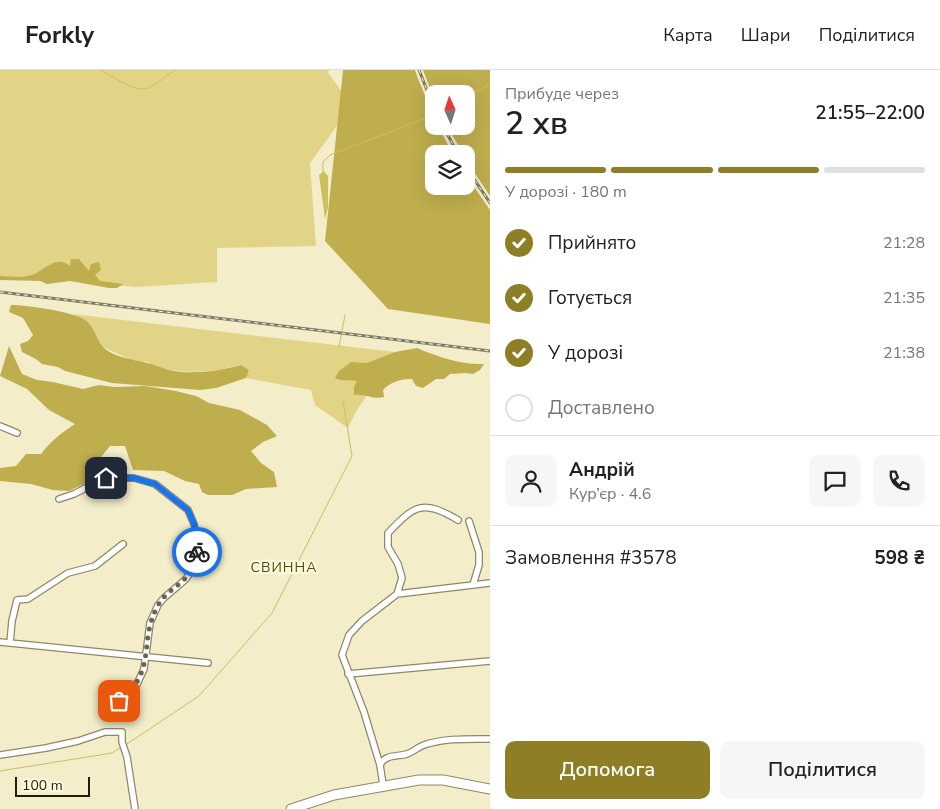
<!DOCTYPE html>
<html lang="uk">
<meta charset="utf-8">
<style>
:root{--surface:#fff;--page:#f6f6f6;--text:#222;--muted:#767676;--line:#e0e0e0;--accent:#8e7e25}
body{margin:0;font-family:"Nunito Sans",sans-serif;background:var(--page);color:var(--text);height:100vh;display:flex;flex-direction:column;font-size:19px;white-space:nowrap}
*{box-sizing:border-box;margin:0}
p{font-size:16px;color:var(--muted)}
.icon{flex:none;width:28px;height:28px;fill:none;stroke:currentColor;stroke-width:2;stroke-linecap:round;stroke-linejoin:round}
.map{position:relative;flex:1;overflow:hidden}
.side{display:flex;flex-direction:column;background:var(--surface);width:450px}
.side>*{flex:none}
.needle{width:32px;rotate:357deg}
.buttons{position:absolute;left:425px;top:15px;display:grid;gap:10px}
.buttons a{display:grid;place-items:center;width:50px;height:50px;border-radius:10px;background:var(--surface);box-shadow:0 5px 20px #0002;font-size:25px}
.scale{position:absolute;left:15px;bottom:12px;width:75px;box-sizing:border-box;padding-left:5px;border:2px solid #1f1c10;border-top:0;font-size:14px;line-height:18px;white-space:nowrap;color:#1f1c10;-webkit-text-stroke:4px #fffade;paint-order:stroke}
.pin{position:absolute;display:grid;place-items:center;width:42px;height:42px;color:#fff;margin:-21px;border-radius:10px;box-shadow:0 2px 8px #0006}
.courier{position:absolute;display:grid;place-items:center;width:50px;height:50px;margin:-25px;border:4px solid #1a73e8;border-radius:50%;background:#fff;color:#222;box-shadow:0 1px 6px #0007}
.head em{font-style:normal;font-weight:600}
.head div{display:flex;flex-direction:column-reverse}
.head{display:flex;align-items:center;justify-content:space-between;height:85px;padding:0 15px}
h1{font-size:32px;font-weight:600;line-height:38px}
.bar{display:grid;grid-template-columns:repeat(4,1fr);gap:8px 5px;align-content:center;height:60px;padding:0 15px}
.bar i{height:6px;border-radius:4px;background:var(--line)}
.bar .selected{background:var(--accent)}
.bar p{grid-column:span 4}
.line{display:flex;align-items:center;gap:12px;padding:0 15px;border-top:1px solid var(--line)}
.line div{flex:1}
.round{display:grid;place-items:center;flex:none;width:52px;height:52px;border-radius:10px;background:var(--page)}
ol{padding:0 15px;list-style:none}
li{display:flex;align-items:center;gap:15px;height:55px}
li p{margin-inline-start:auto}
li .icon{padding:5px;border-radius:50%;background:var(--accent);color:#fff;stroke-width:4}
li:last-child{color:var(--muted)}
li i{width:28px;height:28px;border:2px solid var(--line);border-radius:50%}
.button{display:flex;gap:10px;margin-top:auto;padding:10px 15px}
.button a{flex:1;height:58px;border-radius:10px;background:var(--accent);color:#fff;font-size:20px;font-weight:600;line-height:58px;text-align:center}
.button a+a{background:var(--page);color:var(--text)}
header{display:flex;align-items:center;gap:30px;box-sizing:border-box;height:70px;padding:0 25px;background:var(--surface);border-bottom:1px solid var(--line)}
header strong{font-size:24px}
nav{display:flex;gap:28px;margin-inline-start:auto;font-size:18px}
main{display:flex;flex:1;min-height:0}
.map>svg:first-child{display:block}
</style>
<header>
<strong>Forkly</strong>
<nav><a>Карта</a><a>Шари</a><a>Поділитися</a></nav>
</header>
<main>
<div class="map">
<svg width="490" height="739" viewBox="0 0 490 739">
<rect width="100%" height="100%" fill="#f3edca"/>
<path fill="#e2d486" d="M0,0h329l-1,3 24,32 -42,58 6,83 -99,2v34l-81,5 -46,-4 -20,-12 -50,9 -20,-2z
M72,244l323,38 -38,58 -9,18 -33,-23 -4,-15 -65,-12 3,-8 -8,-5 -23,5 -25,2 -24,-2 -22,-8 -16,-2 -28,-13 -16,-26z"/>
<path fill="#bfae4e" d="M343,0h72c5,16 19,42 19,56h4l15,28h-19v32h32v-11l24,35v114l-102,-15 -63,-68z
M423,0h67v126l-24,-36v-6h-3l-16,-28h19v-32h-32v5z
M71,189h8l10,12 2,-7 8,-2 2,8 -6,5 5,6 23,3 -6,4h-8l-39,-7 -23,3 -7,-3 -40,-1v-4c9,0 19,2 28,0 16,-3 26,-23 42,-10z
M11,235c15,0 68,7 77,17 7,8 10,20 16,26 11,10 29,11 43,15 8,1 15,5 22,7 22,5 51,1 72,-5l8,5 -3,8 -30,10 -16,2 -88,-7 -47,-12 -7,-4 -16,-3 -6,-5 -14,-7 -2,-8 8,-3 5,-6 -10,-17 -14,-6z
M9,276l13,28 15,6 16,2 30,7 16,-4 15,2 31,-1 31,5 20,5 13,7 31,7 27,15 10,11 -14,6 -12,9 10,12 13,9 3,15 -31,2 -14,6h-24l-6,-3 -3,-8 -14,-3 -21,-10 -31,-1 -8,-24h-15l-9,11 2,18 -34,16 -16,-1 -22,-6 -31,-3v-13l16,-2 10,-12h15c10,-13 20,-21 34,-30l-26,-14 -22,-21 -27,-13z
M417,278c21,9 45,17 67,16l-4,6 -7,4 -8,-1 -15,1 -6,5h-8l-13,9 -7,-2 -4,-7c-11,0 -22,3 -29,11l1,7c-11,3 -19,-4 -30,-2v-8l3,-6c-8,-2 -14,1 -22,-3l4,-7 12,-9 16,1 28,-11z"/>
<path fill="#cfbe5e" d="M324,101l4,5v32l-3,11 -6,-44z"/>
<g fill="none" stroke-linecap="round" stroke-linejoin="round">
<path stroke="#cfbe5e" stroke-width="1" d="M101,0c11,6 35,23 47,18 9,-4 18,-12 27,-18
M466,27l24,-13
M323,103v-11l7,-7 104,-40
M339,277l6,-32
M127,674l72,-48 73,-83 80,-157 -9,-55
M0,701l112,-18 8,-5"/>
<g stroke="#8e8869" stroke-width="8">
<path id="street" d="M0,356l17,7
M59,429l15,-5 31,-16h29l21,6 33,26 6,14 4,19 -2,20 -10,16 -22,19 -6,7 -8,18 -6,46 -7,15 -18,17
M469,451l10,31v13l-6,20
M397,524l93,-11
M0,572l208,21
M10,573l2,-22 5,-21 11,-1 40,-26 27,-7 28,-22
M348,604l142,-13
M0,685l46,-7 32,-7 27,-9h17v10l5,15 8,52
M380,695c5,-11 17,-8 27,-11 6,-2 11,-7 17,-9 21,-7 44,-6 66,-6
M383,715l-3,-20 -16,-53 -22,-57 7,-20 13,-14 35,-27 5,-16 -4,-14 -10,-17v-14c27,-28 34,-34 70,-13"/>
</g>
<g stroke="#8e8869" stroke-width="11">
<path id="primary" d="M291,739l43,-14 85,-15h24l47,9"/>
</g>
<use href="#street" stroke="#fff" stroke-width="5.5"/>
<use href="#primary" stroke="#fff" stroke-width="9"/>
<g stroke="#7e7a64" stroke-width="3">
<path id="rail" d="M419,0l15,38
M443,56l15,28
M466,97l24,36
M0,222l490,59"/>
</g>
<use href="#rail" stroke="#fffade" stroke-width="1" stroke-dasharray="4" stroke-linecap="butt"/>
</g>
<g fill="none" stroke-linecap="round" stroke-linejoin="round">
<path stroke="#696551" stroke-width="5" stroke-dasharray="0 9" d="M119,631c39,-31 19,-57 38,-94 13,-24 35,-21 40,-55"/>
<path stroke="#1a73e8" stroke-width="6" d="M106,408h28l21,6 33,26 6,14 4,19 -1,9"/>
</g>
<g text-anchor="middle" stroke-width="4.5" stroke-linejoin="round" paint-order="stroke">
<g font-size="14" letter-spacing="1" fill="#544907" stroke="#fffade">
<text x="284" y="502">СВИННА</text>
</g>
</g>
</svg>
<div class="buttons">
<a><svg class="needle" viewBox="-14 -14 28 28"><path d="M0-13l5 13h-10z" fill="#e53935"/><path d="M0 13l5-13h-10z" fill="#767676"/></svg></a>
<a><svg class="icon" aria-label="layers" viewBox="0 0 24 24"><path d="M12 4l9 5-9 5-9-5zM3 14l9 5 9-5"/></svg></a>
</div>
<div class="scale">100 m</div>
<div class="pin" style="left:119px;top:631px;background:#ea580c"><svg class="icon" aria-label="bag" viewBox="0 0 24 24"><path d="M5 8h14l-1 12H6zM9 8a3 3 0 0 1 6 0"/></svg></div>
<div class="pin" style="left:106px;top:408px;background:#1f2937"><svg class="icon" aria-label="home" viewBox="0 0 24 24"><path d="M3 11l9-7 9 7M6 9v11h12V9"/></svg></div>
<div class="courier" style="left:197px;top:482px"><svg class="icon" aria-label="bike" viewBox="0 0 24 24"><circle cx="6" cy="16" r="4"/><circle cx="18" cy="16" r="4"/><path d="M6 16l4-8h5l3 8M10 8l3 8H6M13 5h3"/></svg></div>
</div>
<section class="side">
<div class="head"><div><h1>2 хв</h1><p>Прибуде через</p></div><em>21:55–22:00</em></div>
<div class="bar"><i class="selected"></i><i class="selected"></i><i class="selected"></i><i></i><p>У дорозі · 180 m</p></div>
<ol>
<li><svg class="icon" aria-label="check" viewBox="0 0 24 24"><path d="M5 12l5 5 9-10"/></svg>Прийнято<p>21:28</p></li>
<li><svg class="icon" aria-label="check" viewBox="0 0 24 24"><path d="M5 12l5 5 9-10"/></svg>Готується<p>21:35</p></li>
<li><svg class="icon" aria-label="check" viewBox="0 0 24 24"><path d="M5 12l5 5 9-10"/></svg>У дорозі<p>21:38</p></li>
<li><i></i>Доставлено</li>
</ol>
<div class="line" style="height:90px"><a class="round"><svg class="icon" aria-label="person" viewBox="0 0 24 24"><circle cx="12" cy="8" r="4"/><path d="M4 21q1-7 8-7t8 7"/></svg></a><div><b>Андрій</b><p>Кур’єр · 4.6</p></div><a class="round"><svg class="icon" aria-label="chat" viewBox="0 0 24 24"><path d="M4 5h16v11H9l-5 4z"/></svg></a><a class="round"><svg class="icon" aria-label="phone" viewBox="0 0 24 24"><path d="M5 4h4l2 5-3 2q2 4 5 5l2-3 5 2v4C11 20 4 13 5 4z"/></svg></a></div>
<div class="line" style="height:65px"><div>Замовлення #3578</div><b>598 ₴</b></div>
<div class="button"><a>Допомога</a><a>Поділитися</a></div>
</section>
</main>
